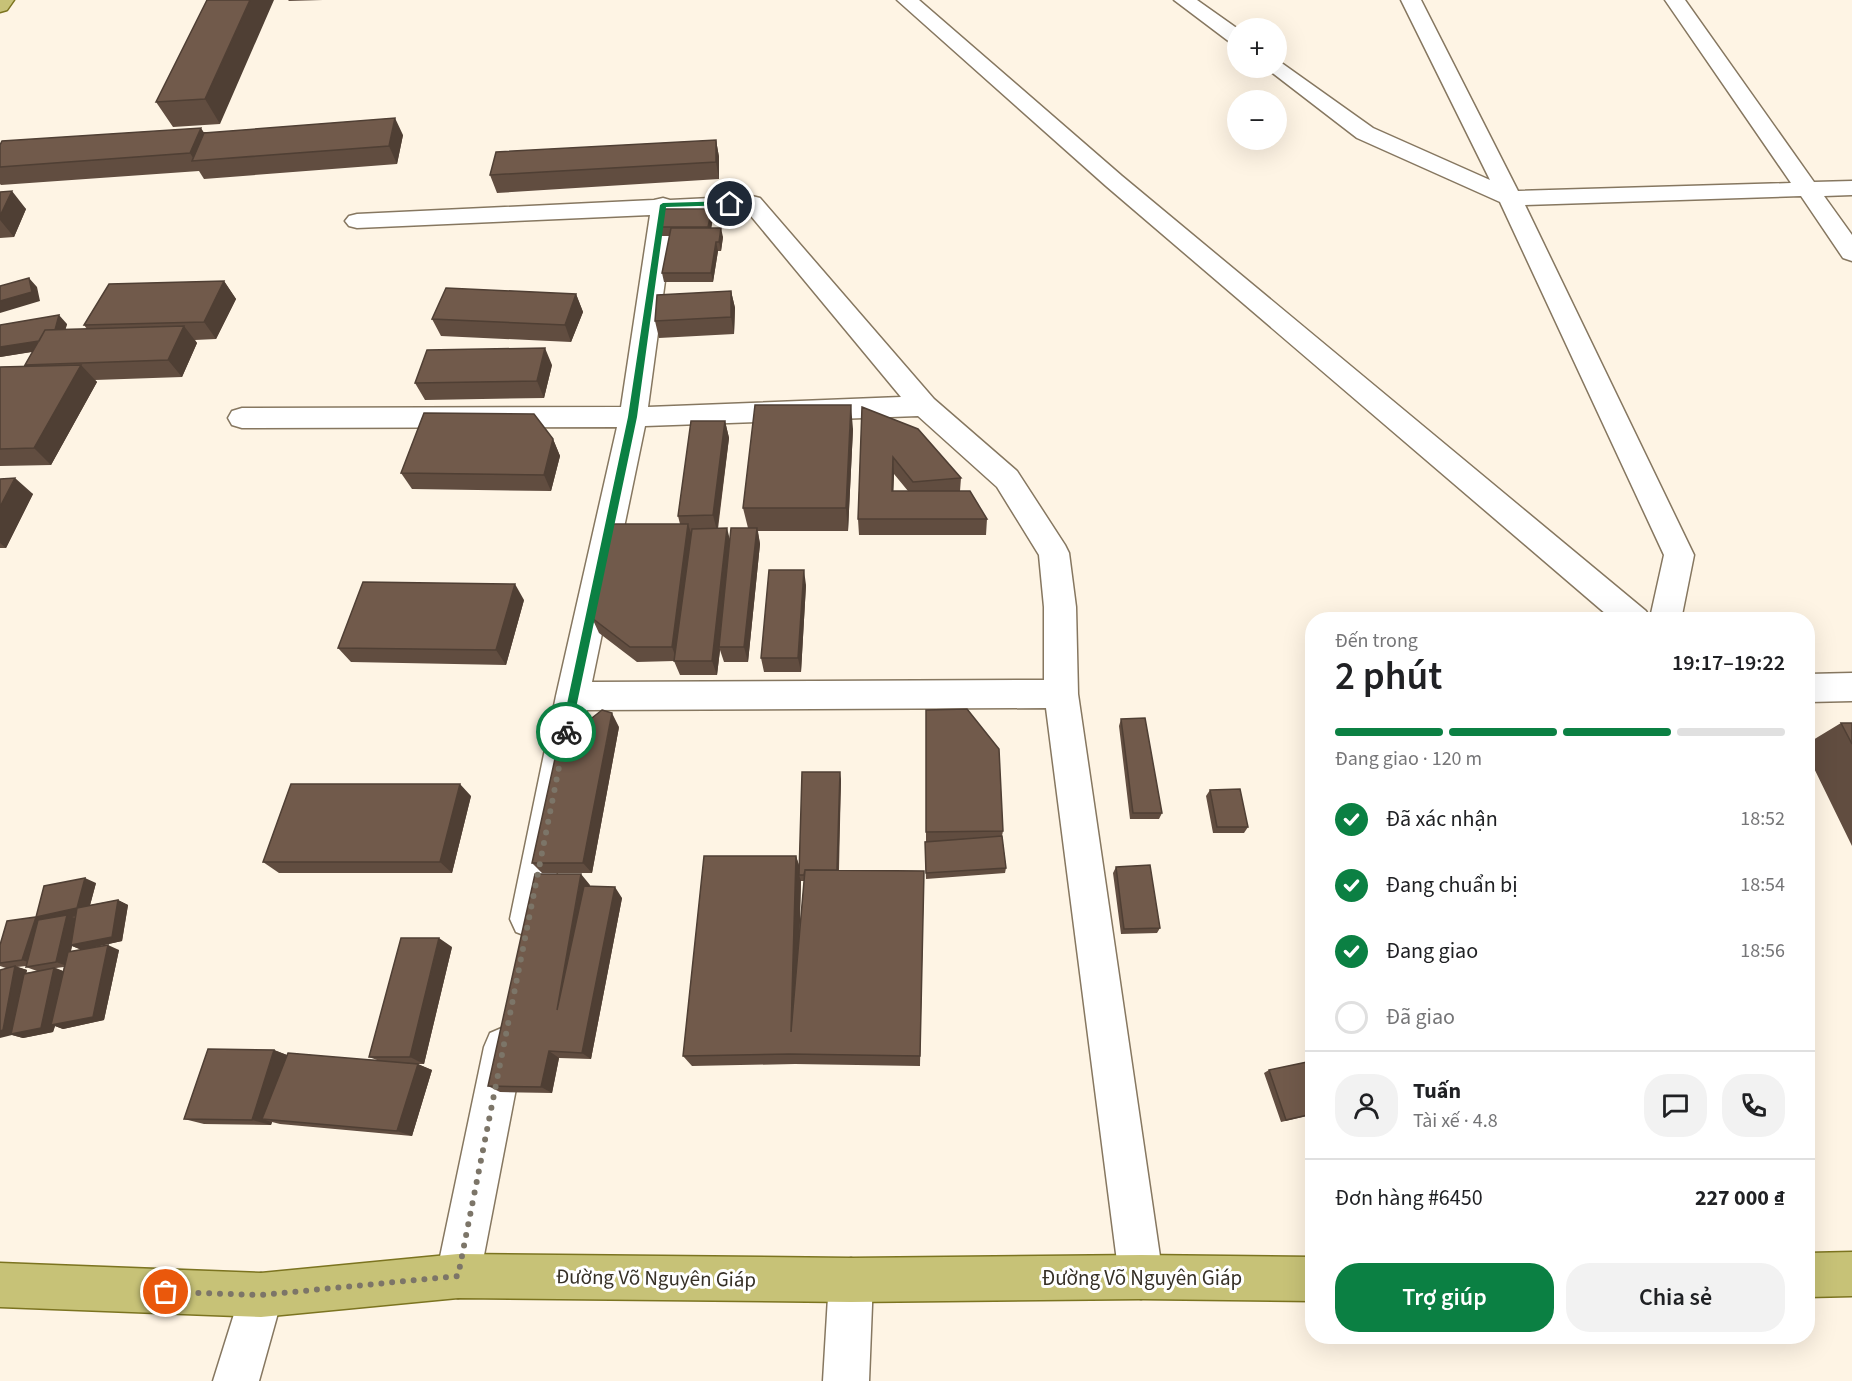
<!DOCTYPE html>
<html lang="vi">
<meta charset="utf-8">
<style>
:root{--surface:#fff;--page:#f2f2f2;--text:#202124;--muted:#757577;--line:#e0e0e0;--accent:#0b8043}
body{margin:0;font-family:"Source Sans 3",sans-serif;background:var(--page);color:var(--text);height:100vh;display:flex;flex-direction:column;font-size:22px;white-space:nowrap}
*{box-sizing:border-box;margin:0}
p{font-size:20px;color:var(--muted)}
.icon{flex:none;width:33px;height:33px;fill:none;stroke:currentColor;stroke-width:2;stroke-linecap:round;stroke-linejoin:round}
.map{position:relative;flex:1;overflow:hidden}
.drawer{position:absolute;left:1305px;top:612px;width:510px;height:732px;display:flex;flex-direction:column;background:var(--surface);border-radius:24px;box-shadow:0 6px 24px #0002}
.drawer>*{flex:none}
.fabs{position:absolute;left:1227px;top:18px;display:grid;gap:12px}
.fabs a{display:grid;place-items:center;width:60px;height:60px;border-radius:50%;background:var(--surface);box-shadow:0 6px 24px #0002;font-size:30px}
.pin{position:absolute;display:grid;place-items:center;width:51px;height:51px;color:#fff;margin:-26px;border:3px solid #fff;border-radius:50%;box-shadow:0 2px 6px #0007}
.courier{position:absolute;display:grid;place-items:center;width:60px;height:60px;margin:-30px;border:4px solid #0b8043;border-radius:50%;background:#fff;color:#222;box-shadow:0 2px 8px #0007}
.head em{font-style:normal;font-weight:600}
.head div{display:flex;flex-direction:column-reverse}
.head{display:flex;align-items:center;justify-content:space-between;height:102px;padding:0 30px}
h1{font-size:39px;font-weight:600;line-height:45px}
.bar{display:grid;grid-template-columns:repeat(4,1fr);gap:9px 6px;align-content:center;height:72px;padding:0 30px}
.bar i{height:8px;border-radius:4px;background:var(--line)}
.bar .selected{background:var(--accent)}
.bar p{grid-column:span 4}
.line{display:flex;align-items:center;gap:15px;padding:0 30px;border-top:2px solid var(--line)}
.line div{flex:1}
.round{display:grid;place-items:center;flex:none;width:63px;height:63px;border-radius:24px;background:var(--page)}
ol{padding:0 30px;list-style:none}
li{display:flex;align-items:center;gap:18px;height:66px}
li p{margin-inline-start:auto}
li .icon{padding:6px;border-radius:50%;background:var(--accent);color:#fff;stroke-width:4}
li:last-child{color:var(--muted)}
li i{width:33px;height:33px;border:3px solid var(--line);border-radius:50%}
.action{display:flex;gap:12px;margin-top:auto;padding:12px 30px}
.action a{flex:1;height:69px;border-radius:24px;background:var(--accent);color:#fff;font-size:24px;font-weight:600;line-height:69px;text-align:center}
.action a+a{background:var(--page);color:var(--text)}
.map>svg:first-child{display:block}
</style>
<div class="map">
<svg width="1852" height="1381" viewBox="0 0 1852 1381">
<rect width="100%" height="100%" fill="#fef4e4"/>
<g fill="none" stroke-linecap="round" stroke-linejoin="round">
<g stroke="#867760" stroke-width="3">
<path id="street" d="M897,0h22l203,176 524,435 4,7 14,-63 -164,-353 -143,-64 -91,-70h10v-6l7,2 90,64 117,52 -89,-180h20l97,191 273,-8 -126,-183h20l129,182 38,-1v14l-28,1 28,39v26l-9,-3 -42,-62 -276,9 169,350 -13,65h-68l-507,-434z
M1174,0h23l41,29v16l-7,-2z
M752,196l8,2 174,201 83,72 48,74 4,8 7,54 2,87 85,583 -6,16 -16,6 -16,-6 -6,-16 -73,-569 -459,2 -39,209 -6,13 -13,5 -13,-5 -6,-13 46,-223 61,-269 -375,1 -10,-3 -4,-7 4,-7 10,-3 379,-1 29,-192 -293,13 -8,-2 -4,-5 4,-5 8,-2 297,-14 9,-2 7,2zM746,210l155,187 -253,10 26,-193zM918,416l79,71 42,68 5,52v73l-452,2 53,-256z
M1852,673v28l-44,1v-28z
M504,1027l14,6 6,14 -44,229 -6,16 -16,6 -16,-6 -6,-16 48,-229 6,-14z
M851,1258l16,6 6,16 -4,101h-46l6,-101 6,-16z
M261,1273l16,6 6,16 -24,86h-46l32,-102z"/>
</g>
<g stroke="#7c7420" stroke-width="3">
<path id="primary" d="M0,0h14l-7,10 -7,2z
M1852,1252v44l-44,1v-44z
M458,1254l393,4 290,-3 171,2v44l-171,-2 -290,3 -393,-4 -197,19 -261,-10v-44l261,10z"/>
</g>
<use href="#street" fill="#fff" fill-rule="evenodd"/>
<use href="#primary" fill="#c7c277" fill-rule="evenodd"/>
</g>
<path fill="#614d40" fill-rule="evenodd" d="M207,0l13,124 -47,3 -17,-25z
M288,0h35l-34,1z
M204,132l199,3 -6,29 -193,15 -5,-8 -198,14 -1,-1v-39z
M716,140l3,17v22l-222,14 -7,-18z
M0,192l26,17 -12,28 -14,1z
M713,218l-2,10 12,9 -2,14h-3l-5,31h-49l-2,-9 8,-37h-9l-2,-9z
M224,281l12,18 -20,40 -21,1 2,3 -15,34 -87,3 2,2 -46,83 -51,1v-99l26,-1 -1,-1 7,-13 -32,5v-32l67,-1 -2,6 22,-1 -3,-4z
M731,291l4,17 -1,26 -75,4 -4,-17z
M576,294l7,18 -12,30 -130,-6 -9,-17z
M552,365l-8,33 -119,2 -10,-17z
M862,407l99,71 -1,13 27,28 -1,16h-127l-1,-16zM894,474l14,17h-15z
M725,421l4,17 -11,91 12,10 18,-11 -5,-20 110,-79 -5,102h-90l2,13 -12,118h-24l-4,-12 -3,25h-37l-6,-14 -37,1 -38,-29 -7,-15 88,-94 -2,-8z
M553,439l7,17 -9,35 -139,-2 -11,-16z
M0,479l33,15 -27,54h-6z
M806,585l-5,87h-37l-3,-14z
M524,600l-18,65 -155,-3 -13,-14z
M926,710l77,121 -1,5 4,32 -1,5 -79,6 -1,-32 1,-6z
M1121,719l41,94 -3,6h-29l-11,-93z
M1841,723h11v123l-44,-90v-13z
M619,727l-27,146h-50l-10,-10z
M841,779l-2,91 85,1 -4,195 -125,-2 -103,2 -9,-10 113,-200 3,9zM801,881h3l-5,56z
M1210,790l38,37 -4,6h-31l-7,-37z
M471,796l-19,77h-173l-16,-11z
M1116,867l44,61 -3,5 -36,1 -8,-61z
M96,883l-6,22 28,-5 10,5 -6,36 -32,7 29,2 -15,70 -41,9 -8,-3 -2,6 -30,6 -11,-3 -6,-67 -6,-2v-21l36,-28zM72,946l10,4 -11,1zM26,966v1l11,4 -11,2 1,-3 -10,-3zM64,967l-1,4 -7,-3z
M590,885v2l32,11 -31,161 -32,-1 -7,35 -52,-1 -12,-6z
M452,947l-28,117h-7l15,6 -20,66 -132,-12 -8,-2 -1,3 -67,-1 -20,-5 90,-69 13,5 90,5 -8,-3z
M1312,1061v54l-31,7 -17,-49 5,-3z"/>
<path fill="#4f3f34" d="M250,0h24l-54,124 -15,-25z
M395,118l8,17 -6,29 -8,-18z
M201,128l11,17 -17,16 -5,-8z
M716,140l3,17v22l-3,-17z
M12,191l14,18 -12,28 -14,-17v-4z
M712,209l1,9 -3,18 -2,-9z
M721,228l2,9 -2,14 -2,-9z
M716,242l2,9 -5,31 -2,-9z
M29,278l8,9 3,14 -40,12v-12z
M224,281l12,18 -20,40 -12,-17z
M731,291l4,17 -1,26 -3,-17z
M576,294l7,18 -12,30 -6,-17z
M59,315l8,9 -6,23 -61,10v-10z
M184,326l13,17 -15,34 -14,-17z
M545,348l7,17 -8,33 -7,-17z
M81,365l16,17 -46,83 -17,-17z
M851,405l2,24 -5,102 -2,-23z
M725,421l4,17 -12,93 -4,-16z
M553,439l7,17 -9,35 -7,-16z
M893,457l1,17 -1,33 -1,-16z
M15,478l18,16 -27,54 -6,-5v-36z
M688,524l5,15 -16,122 -5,-14z
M727,528l4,16 -12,103 1,3 -3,25 -5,-14z
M757,528l3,16 -12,118 -4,-15z
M804,570l2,15 -5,87 -3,-14z
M515,584l9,16 -18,65 -10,-15z
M612,713l7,14 -27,146 -9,-10z
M840,772l1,7 -3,102 -1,-6z
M460,784l11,12 -19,77 -12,-11z
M796,856l5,16 -2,3 2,6 -4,162 -6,-11z
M581,874l9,11 -23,133 -10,-8z
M85,878l11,5 -8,30 -16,4 7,3 39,-20 10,5 -6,36 -40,9 -10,-4 -5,20 -11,-4 -22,2 -12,-4 14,-43z
M615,887l7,11 -31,161 -9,-6z
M439,938l13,9 -28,117 -14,-7z
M108,945l11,5 -15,70 -41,9 -8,-3 -2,6 -30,6 -11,-3 -12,3v-7l15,-65 12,4 -11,63 38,-65 12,4z
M274,1050l18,7 -30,62 10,3 -1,3 -19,-5z
M549,1051l10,7 -7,35 -11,-6z
M418,1064l14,6 -20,66 -15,-5z"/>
<path fill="#715a4b" stroke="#4f3f34" stroke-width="1.5" d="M207,0h43l-45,99 -49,3z
M395,118l-6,28 -197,15 12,-28z
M201,128l-11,25 -190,14v-22l2,-4z
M716,140v22l-226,13 6,-23z
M12,191l-12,25v-24z
M662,209h50l-4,18h-49z
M671,228h50l-2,14h-3l-5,31h-49z
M29,278l3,14 -32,9v-15z
M224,281l-20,41 -120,3 25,-41z
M446,288l130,6 -11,31 -133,-6z
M731,291v26l-76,4 2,-26z
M59,315l-4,15h-10l-6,11 -39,6v-22z
M184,326l-16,34 -143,5 20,-35z
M545,348l-8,33 -122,2 12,-33z
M81,365l-47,83 -34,1v-82z
M755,405h96l-5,103h-103z
M862,407l56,22 43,49 -48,4 -20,-25 -1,34h78l17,28h-129z
M424,413l110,1 19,25 -9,36 -143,-2z
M691,421h34l-12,94 -35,1z
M15,478l-15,29v-28z
M610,524h78l-16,123h-42l-38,-29z
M727,528l-15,133h-38l18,-132z
M731,528h26l-13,119h-25z
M769,570h35l-6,88h-37z
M363,582l152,2 -19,66 -158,-2z
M967,709l32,40 4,82 -77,1v-122z
M602,710l10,3 -29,150h-51l26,-118z
M1145,718l17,95h-29l-12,-94z
M1841,723h11v21z
M802,772h38l-3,98h-32l-1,5h-5z
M291,784h169l-20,78h-177z
M1240,789l8,38h-31l-7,-37z
M1002,836l4,32 -80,5 -1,-31z
M704,856h92l-5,176 14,-162 119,1 -4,185 -130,-2 -107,2z
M1150,865l10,63 -36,1 -8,-62z
M535,874h46l-24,136 27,-124 31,1 -33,166 -33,-2 -8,36 -53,-1z
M85,878l-8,30 -41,9 8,-31z
M118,900l-6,37 -41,8 6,-37z
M67,915l-11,47 -30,5 12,-47z
M36,917l-14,43 -22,3v-18l7,-24z
M401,938h38l-29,119h-41z
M108,945l-15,72 -42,8 17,-73z
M15,966l-12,64 -3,1v-61z
M54,968l-13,60 -30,6 13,-60z
M208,1049l66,1 -22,70 -68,-1z
M288,1053l130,11 -21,67 -135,-12z
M1312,1061v53l-26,6 -17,-50z"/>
<path fill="#0b8043" d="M730,201l2,4 -66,2 -29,210 -66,315 -5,4 -5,-4 67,-315 32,-212 3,-2z"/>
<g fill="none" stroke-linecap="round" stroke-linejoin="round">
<path stroke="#7c7568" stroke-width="6" stroke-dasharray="0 10.8" d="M166,1292l95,3 197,-19 108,-544"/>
</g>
<g text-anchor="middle" stroke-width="6" stroke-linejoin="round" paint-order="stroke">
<g font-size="21" fill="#363026" stroke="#fff">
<text transform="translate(656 1278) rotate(1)" y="7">Đường Võ Nguyên Giáp</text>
<text x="1142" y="1285">Đường Võ Nguyên Giáp</text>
</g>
</g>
</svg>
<div class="fabs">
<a>+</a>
<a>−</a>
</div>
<div class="pin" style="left:166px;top:1292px;background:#ea580c"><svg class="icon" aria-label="bag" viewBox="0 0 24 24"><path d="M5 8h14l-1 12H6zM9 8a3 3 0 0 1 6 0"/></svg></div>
<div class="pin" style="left:730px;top:204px;background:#1f2937"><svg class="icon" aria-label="home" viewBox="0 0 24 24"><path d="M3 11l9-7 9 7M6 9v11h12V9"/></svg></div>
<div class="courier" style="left:566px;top:732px"><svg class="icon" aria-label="bike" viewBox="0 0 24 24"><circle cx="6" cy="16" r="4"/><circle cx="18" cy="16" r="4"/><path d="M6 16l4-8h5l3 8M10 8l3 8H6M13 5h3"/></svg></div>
<section class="drawer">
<div class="head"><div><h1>2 phút</h1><p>Đến trong</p></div><em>19:17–19:22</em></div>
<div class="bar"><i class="selected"></i><i class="selected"></i><i class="selected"></i><i></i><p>Đang giao · 120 m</p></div>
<ol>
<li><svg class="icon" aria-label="check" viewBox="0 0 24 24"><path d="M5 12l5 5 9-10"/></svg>Đã xác nhận<p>18:52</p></li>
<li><svg class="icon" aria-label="check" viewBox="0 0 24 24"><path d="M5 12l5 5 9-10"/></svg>Đang chuẩn bị<p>18:54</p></li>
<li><svg class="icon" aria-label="check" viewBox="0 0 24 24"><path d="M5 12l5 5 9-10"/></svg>Đang giao<p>18:56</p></li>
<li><i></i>Đã giao</li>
</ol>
<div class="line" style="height:108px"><a class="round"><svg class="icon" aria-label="person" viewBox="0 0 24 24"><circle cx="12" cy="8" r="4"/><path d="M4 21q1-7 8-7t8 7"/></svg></a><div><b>Tuấn</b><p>Tài xế · 4.8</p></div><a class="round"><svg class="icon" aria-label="chat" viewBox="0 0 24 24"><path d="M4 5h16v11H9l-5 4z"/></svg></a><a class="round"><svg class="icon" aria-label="phone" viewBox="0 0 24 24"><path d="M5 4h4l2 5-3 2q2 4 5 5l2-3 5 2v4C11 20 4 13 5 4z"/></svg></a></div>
<div class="line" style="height:78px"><div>Đơn hàng #6450</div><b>227 000 ₫</b></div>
<div class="action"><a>Trợ giúp</a><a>Chia sẻ</a></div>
</section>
</div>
